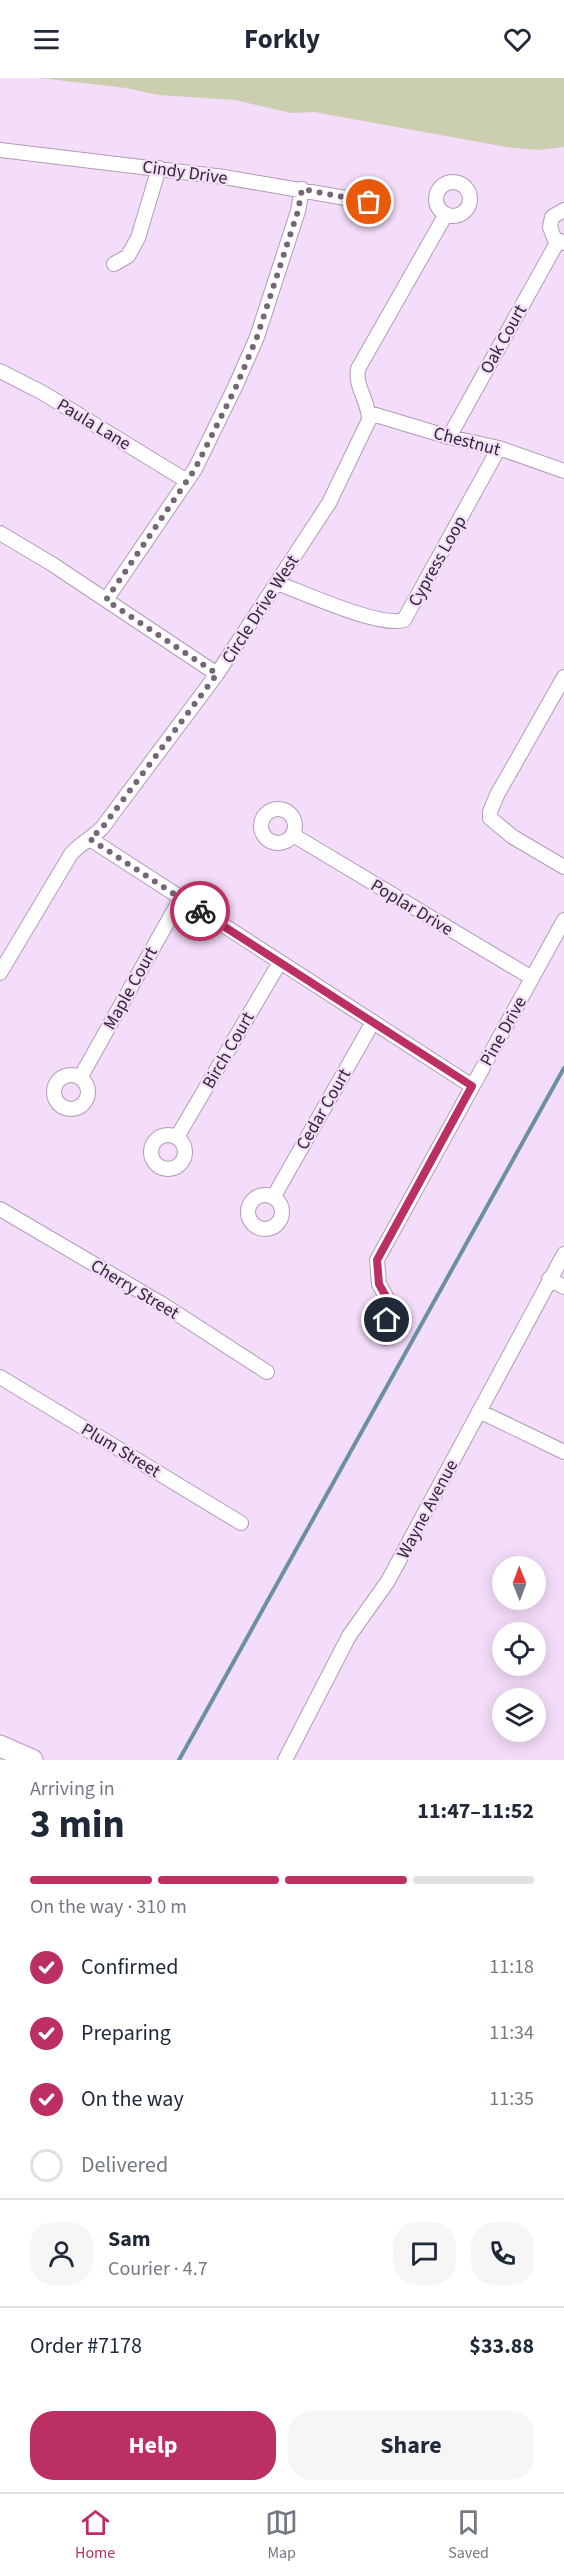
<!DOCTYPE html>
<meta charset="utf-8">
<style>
:root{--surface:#fff;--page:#f6f6f7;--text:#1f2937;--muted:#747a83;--line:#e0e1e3;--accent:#bb2f62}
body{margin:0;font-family:"Source Sans 3",sans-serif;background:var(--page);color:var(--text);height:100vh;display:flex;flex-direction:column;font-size:22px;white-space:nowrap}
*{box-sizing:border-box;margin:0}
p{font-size:20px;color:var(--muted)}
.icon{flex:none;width:33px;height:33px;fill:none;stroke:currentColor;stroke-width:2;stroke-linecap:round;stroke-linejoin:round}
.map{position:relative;height:1682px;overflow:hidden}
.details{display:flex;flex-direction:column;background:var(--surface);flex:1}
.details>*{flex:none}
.needle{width:39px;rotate:359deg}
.buttons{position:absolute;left:492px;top:1478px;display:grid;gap:12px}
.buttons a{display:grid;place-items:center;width:54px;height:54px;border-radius:50%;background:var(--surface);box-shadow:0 3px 15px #0003;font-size:30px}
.pin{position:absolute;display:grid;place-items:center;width:51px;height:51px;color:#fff;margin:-26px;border:3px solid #fff;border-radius:50%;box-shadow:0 2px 6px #0007}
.courier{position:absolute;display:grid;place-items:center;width:60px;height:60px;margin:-30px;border:4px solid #bb2f62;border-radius:50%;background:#fff;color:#222;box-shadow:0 2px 8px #0007}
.headline em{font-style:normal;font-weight:700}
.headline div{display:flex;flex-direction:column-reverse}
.headline{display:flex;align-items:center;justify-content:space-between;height:102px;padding:0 30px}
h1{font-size:39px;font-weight:700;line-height:45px}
.bar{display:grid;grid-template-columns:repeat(4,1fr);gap:9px 6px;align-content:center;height:72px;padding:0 30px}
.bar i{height:8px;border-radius:4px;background:var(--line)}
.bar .active{background:var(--accent)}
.bar p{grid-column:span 4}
.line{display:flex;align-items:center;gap:15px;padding:0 30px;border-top:2px solid var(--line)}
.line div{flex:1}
.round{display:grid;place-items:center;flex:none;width:63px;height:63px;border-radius:24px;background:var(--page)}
ol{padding:0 30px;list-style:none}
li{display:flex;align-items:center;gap:18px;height:66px}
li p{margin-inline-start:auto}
li .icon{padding:6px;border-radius:50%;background:var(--accent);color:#fff;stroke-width:4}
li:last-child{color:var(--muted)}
li i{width:33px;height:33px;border:3px solid var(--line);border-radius:50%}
.primary-button{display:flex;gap:12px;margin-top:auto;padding:12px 30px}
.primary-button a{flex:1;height:69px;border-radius:24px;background:var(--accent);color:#fff;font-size:24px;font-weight:700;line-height:69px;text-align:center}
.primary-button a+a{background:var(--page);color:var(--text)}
header{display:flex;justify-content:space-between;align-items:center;height:78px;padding:0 30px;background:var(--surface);font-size:27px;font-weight:700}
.tab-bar{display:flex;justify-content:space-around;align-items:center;height:84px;border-top:2px solid var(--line);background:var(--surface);font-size:16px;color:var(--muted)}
.tab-bar a{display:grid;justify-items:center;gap:3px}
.tab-bar .active{color:var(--accent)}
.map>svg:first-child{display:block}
</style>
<header><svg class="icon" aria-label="menu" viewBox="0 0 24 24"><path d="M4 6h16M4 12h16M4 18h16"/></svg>Forkly<svg class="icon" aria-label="heart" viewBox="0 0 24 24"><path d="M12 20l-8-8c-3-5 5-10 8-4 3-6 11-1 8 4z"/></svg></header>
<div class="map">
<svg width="564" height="1682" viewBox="0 0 564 1682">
<rect width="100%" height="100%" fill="#f4ddfa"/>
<path fill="#cccfaf" d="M39,0h525v69l-26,3 -32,-3 -192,-35 -23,1 -56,-13 -76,-5 -33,-7z"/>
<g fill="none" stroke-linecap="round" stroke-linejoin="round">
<path stroke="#6c8fa3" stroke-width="4" d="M179,1682l385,-692"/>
<g stroke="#b19bb6" stroke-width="16">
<path id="minor" d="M0,72l224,27 145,25
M436 121a17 17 0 1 1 34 0a17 17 0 1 1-34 0Z
M564,132l-12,7 -2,10 4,11 10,5
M114,186l14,-8 10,-18 21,-70
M0,293l43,22 144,88
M369,335l80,24 50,11 65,23
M449,359l109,-196
M0,455l52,31 165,110
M277,505c25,9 103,45 127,37l95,-172
M106,522l89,-131 40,-82 22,-50 41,-126 4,-22
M564,599l-67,118 -7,17v6l23,19 51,30
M261 748a17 17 0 1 1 34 0a17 17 0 1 1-34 0Z
M293,757l239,143
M90,761l382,247
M0,895l71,-119c9,-10 21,-16 31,-26l115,-154 112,-171 40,-83c0,-19 -14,-32 -11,-51l88,-155
M54 1014a17 17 0 1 1 34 0a17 17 0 1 1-34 0Z
M80,1000l101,-180
M151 1074a17 17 0 1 1 34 0a17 17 0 1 1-34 0Z
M177,1059l103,-175
M248 1134a17 17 0 1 1 34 0a17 17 0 1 1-34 0Z
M274,1118l99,-174
M0,1131l162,95 105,68
M549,1201l15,8
M385,1260l4,-36 -10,-18 -2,-24 187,-340
M0,1299l241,146
M479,1333l85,41
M285,1682l64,-124 39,-55 176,-327"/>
</g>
<g stroke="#b19bb6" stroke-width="23">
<path id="highway" d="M0,1668l32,14"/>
</g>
<use href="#minor" stroke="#fff" stroke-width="14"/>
<use href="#highway" stroke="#fff" stroke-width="21"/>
</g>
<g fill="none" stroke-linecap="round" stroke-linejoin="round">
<path stroke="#756778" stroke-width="6" stroke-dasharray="0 10.8" d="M200,833l-110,-72 12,-11 115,-154 -111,-74 89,-131 41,-82 21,-50 41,-126 4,-22 67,13"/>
<path stroke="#bb2f62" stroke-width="8" d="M200,833l272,175 -95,174 2,24 10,18 -2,18"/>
</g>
<g text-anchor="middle" stroke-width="4.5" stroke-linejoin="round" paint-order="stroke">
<g font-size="18" fill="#302832" stroke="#f4ddfa">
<text transform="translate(185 94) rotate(8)" y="6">Cindy Drive</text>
<text transform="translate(503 261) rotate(-61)" y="6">Oak Court</text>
<text transform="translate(94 346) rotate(31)" y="6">Paula Lane</text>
<text transform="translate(467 363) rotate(15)" y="6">Chestnut</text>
<text transform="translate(437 483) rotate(-61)" y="6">Cypress Loop</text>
<text transform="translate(260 531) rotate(-57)" y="6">Circle Drive West</text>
<text transform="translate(412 829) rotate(31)" y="6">Poplar Drive</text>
<text transform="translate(130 910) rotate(-61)" y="6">Maple Court</text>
<text transform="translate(503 953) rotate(-61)" y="6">Pine Drive</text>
<text transform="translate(228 972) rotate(-60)" y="6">Birch Court</text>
<text transform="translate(323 1031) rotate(-60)" y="6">Cedar Court</text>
<text transform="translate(135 1211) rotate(31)" y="6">Cherry Street</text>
<text transform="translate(121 1372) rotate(31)" y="6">Plum Street</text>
<text transform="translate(427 1431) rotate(-62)" y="6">Wayne Avenue</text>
</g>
</g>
</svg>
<div class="buttons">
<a><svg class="needle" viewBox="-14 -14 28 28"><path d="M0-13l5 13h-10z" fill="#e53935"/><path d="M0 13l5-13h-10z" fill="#747a83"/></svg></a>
<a><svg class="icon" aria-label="locate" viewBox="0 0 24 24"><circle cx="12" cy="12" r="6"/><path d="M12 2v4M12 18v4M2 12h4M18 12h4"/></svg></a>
<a><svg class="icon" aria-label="layers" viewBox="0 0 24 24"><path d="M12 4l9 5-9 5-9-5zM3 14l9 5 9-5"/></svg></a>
</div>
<div class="pin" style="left:369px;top:124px;background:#ea580c"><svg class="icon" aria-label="bag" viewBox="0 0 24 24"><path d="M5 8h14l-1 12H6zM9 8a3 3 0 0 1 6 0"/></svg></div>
<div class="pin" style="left:387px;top:1242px;background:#1f2937"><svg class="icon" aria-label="home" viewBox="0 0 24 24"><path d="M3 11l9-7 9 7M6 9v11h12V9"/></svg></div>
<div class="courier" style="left:200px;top:833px"><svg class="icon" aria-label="bike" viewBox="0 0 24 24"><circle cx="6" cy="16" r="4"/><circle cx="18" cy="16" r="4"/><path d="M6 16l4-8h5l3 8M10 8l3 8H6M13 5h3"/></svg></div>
</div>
<section class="details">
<div class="headline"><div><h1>3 min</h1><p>Arriving in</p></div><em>11:47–11:52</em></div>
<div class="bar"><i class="active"></i><i class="active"></i><i class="active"></i><i></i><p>On the way · 310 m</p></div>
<ol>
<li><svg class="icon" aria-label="check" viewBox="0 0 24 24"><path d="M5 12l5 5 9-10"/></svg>Confirmed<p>11:18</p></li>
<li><svg class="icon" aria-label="check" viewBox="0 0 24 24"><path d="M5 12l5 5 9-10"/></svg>Preparing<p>11:34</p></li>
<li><svg class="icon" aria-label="check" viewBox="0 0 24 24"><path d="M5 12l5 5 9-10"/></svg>On the way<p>11:35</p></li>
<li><i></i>Delivered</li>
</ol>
<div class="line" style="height:108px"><a class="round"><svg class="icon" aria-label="person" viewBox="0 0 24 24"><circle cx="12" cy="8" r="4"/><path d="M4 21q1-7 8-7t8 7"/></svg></a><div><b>Sam</b><p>Courier · 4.7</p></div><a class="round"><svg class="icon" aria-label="chat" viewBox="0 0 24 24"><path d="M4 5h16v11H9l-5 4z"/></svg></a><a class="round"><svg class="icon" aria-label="phone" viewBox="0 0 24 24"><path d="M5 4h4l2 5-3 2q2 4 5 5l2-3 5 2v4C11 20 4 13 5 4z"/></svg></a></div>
<div class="line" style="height:78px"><div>Order #7178</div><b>$33.88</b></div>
<div class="primary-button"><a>Help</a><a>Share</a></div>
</section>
<nav class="tab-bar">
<a class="active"><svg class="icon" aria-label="home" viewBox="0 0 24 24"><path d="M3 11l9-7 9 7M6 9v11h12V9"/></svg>Home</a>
<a><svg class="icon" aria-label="map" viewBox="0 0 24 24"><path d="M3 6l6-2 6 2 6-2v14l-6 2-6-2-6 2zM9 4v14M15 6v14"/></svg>Map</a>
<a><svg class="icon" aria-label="saved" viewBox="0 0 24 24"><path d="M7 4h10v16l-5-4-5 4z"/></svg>Saved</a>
</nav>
